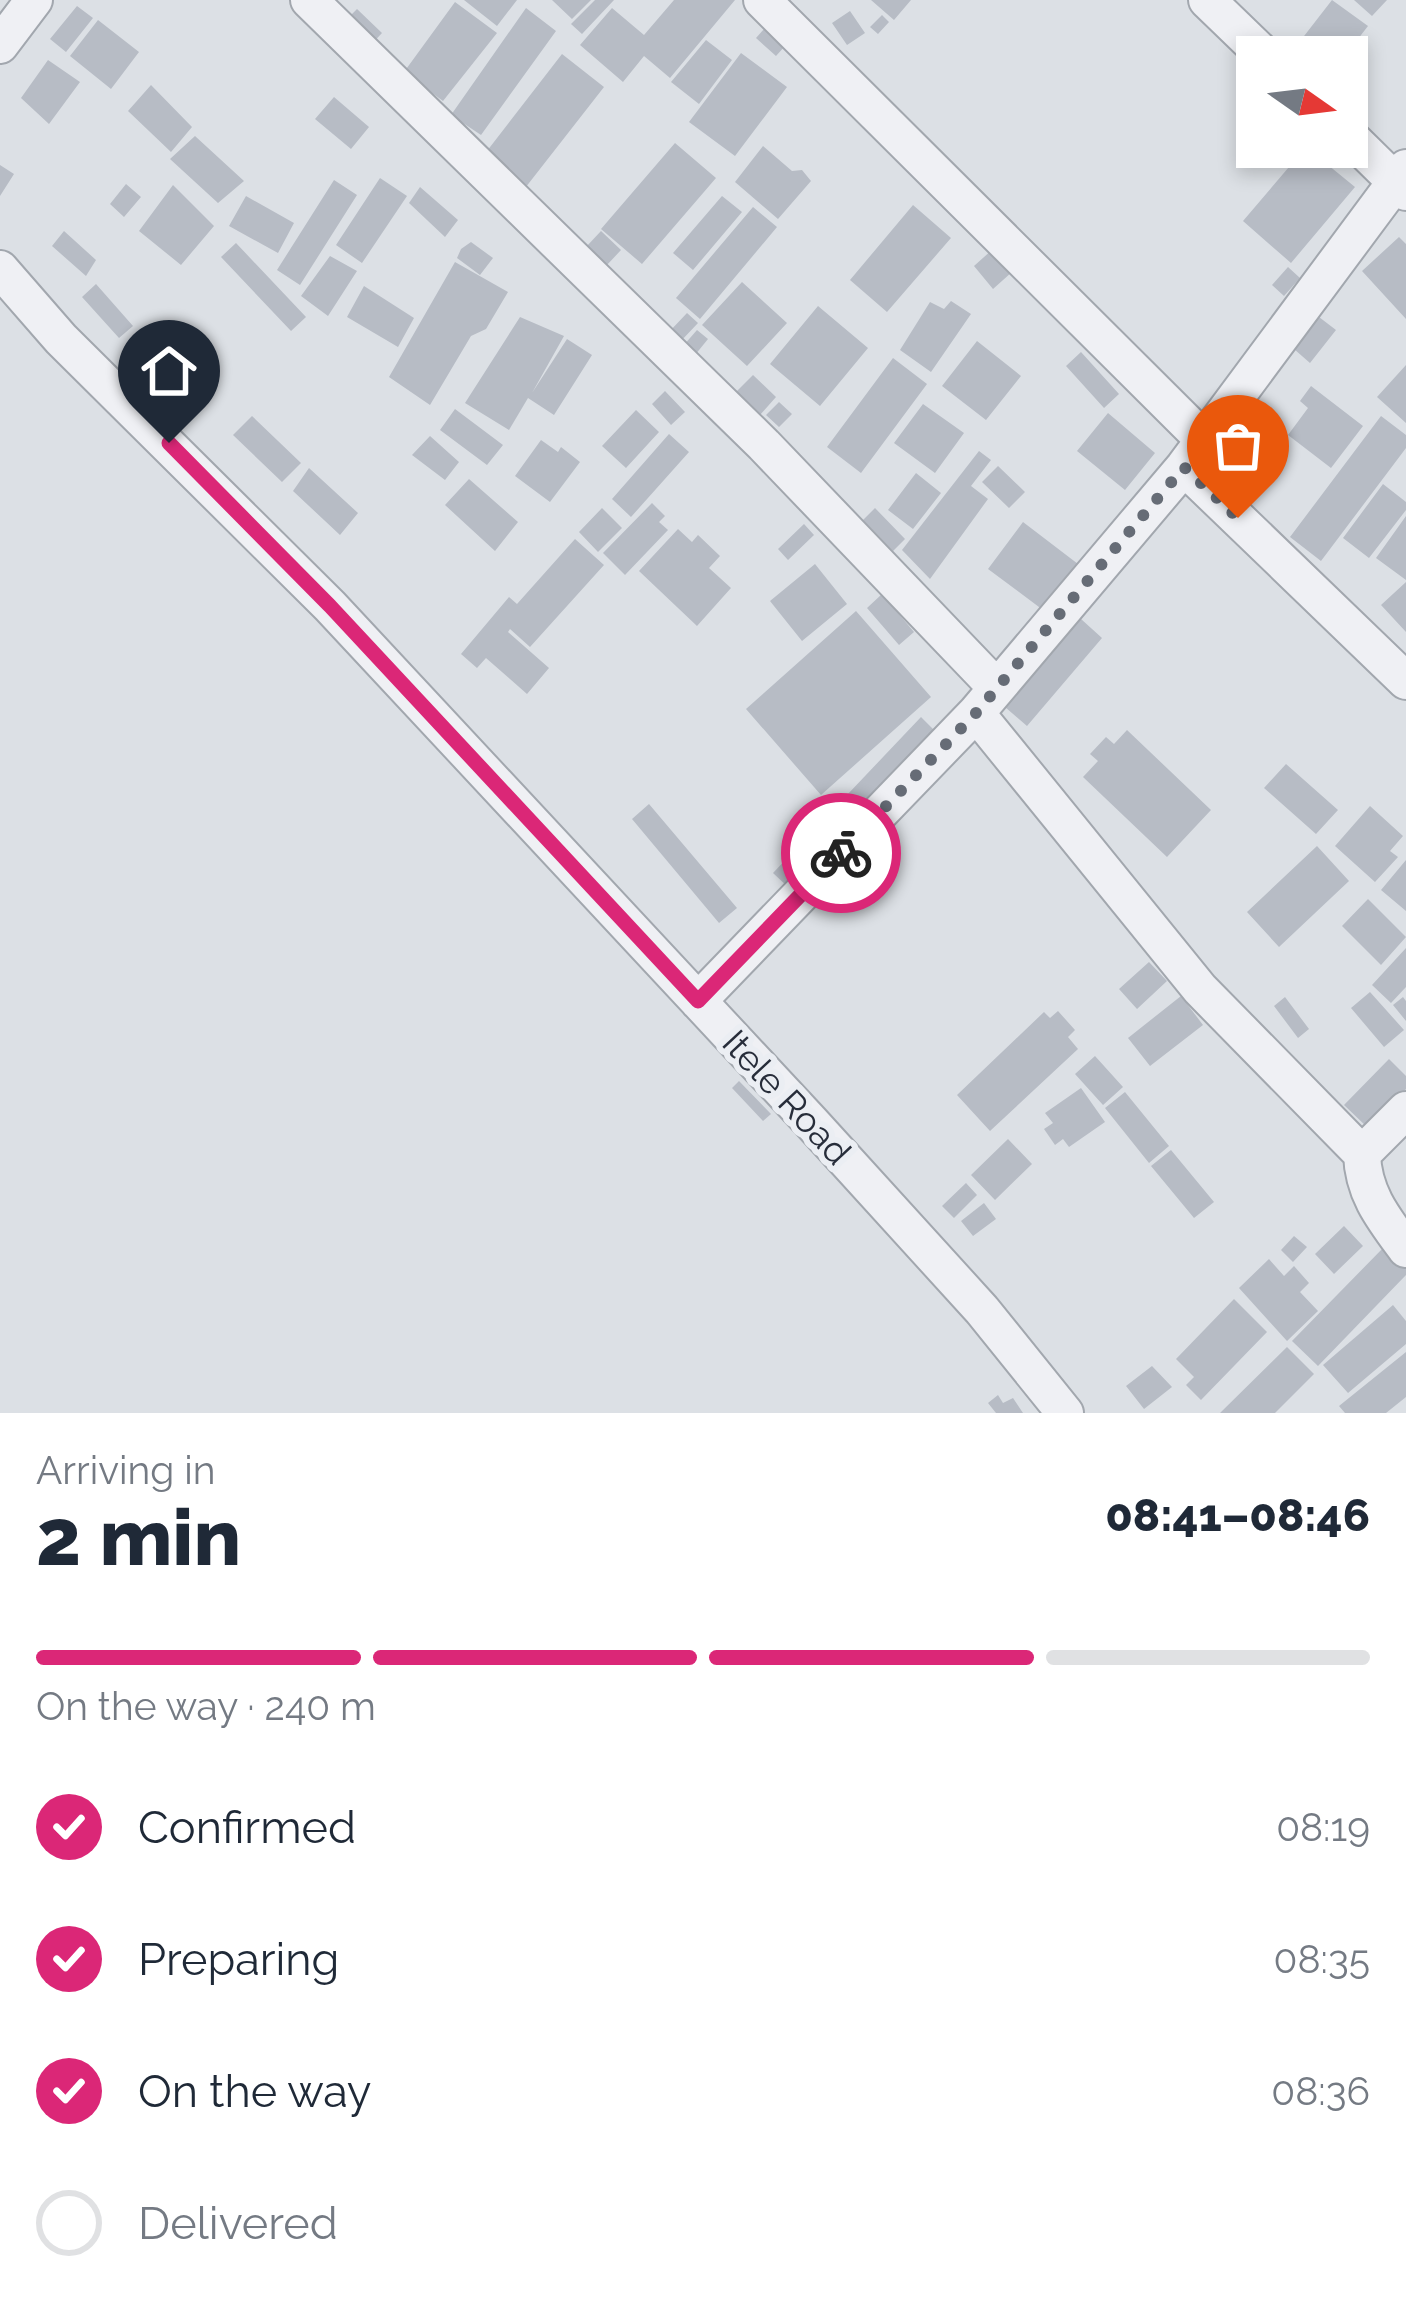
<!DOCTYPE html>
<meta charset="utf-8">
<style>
:root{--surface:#fff;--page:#f2f2f3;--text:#1f2937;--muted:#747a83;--line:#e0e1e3;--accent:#db2777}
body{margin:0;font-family:Raleway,sans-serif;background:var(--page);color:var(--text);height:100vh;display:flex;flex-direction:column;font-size:45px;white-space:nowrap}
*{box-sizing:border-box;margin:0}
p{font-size:39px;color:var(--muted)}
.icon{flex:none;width:66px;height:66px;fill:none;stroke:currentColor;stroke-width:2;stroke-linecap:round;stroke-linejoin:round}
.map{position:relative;height:1413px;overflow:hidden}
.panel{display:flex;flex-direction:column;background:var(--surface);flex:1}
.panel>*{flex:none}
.needle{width:78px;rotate:104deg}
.controls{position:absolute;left:1236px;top:36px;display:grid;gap:24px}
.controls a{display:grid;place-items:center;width:132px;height:132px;border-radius:0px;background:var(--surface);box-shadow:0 6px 18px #0003;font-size:60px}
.pin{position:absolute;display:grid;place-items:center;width:102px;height:102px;color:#fff;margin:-123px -51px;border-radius:50% 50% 50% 0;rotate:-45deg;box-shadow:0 0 12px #0007}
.pin .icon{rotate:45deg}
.courier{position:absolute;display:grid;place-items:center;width:120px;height:120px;margin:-60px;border:9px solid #db2777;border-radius:50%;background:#fff;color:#222;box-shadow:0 3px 15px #0007}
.overview em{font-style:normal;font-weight:800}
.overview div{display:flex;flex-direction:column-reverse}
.overview{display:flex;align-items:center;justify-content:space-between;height:204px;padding:0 36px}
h1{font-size:78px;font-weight:800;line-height:90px}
.bar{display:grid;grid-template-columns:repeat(4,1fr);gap:18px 12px;align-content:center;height:144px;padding:0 36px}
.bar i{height:15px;border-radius:9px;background:var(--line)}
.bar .on{background:var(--accent)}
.bar p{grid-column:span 4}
ol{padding:0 36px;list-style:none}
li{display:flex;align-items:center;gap:36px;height:132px}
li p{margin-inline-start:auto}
li .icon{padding:12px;border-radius:50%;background:var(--accent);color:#fff;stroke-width:4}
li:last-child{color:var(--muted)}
li i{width:66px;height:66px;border:6px solid var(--line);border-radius:50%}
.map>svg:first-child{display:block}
</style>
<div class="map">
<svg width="1406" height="1413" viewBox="0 0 1406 1413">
<rect width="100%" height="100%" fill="#dce0e5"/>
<path fill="#b7bcc5" d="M464,0h53l-20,26z
M552,0h39l-19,19z
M595,0h19l-32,34 -11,-10z
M674,0h61l-65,78 -26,-22 -21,26 -43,-37 32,-37 32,27z
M871,0h40l-17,20z
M1332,0l36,26 -24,31h-40l-10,-8z
M1354,0h33l-15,16z
M455,2l42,31 -54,68 -39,-29z
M77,6l16,12 -27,34 -16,-13z
M526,8l30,23 -75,104 -30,-20z
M357,9l25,24 -13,14 -26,-24z
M850,11l15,22 -18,12 -15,-22z
M882,15l7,7 -11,12 -8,-7z
M774,18l20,18 -18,20 -20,-18z
M98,20l41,32 -28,37 -41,-33z
M706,40l26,20 -33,44 -28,-22z
M741,53l46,34 -52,69 -46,-34z
M562,54l42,33 -82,105 -42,-32z
M48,60l32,22 -31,42 -28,-26z
M151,85l41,42 -21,25 -43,-41z
M334,97l35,30 -18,22 -36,-30z
M195,136l49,45 -26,22 -48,-44z
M675,143l41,35 -74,86 -41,-35z
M763,146l29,25 10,-1 9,11 -33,38 -43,-37z
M1306,147l49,40 -64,76 -48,-42z
M0,165l14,9 -14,22z
M380,178l27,18 -45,67 -26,-18z
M334,180l23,15 -57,90 -23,-15z
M126,184l15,13 -17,20 -14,-13z
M173,185l41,41 -33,39 -42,-34z
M420,187l38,33 -13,17 -36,-34z
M246,196l48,27 -16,30 -49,-27z
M722,196l20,16 -49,58 -20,-17z
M913,205l38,33 -64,74 -37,-32z
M753,207l24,20 -77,92 -24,-21z
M64,231l32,29 -10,16 -34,-30z
M601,231l20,19 -15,16 -20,-19z
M1399,237l7,7v75l-44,-48z
M471,242l22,16 -13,17 -23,-17 4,-9z
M236,243l70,74 -15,14 -70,-74z
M993,249l19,23 -19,17 -19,-23z
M330,256l27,15 -29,45 -27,-20z
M455,262l53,30 -22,37 -15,7 -41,69 -41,-28z
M1288,267l12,11 -16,18 -12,-11z
M742,282l45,41 -40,43 -45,-41z
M96,284l37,42 -14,12 -37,-41z
M364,286l50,32 -16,29 -51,-30z
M951,301l20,13 -40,58 -31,-22 30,-48 14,7z
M818,306l50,42 -48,58 -50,-42z
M687,313l11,10 -18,19 -11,-10z
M520,317l44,19 -32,57 35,-54 25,16 -38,60 -26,-17 -19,32 -44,-27z
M1319,317l17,13 -26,33 -16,-14z
M697,330l11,9 -13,16 -12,-9z
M977,341l44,35 -35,44 -44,-34z
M1081,352l38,42 -15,14 -38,-42z
M893,358l34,26 -66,89 -34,-26z
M1406,365v58l-29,-26z
M753,375l23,22 -17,19 -24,-23z
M1311,386l52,40 -32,42 -43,-33 20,-27 -8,-7z
M665,391l20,21 -14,13 -19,-21z
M779,402l13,12 -13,13 -13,-12z
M923,404l41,29 -29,40 -41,-30z
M455,409l48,36 -16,20 -47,-35z
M636,410l23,22 -33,36 -24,-22z
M1108,413l47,40 -30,37 -48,-39z
M252,416l49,47 -19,19 -49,-47z
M1381,416l25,19v13l-85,113 -31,-24z
M669,434l20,18 -58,65 -19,-18z
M430,436l29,26 -14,18 -33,-25z
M541,440l17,12 3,-5 19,15 -30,40 -35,-26z
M979,451l12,9 -20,26 17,13 -58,80 -28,-29z
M998,466l27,26 -16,16 -27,-26z
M309,468l49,45 -18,22 -47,-44z
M916,473l25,20 -28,36 -25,-19z
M469,479l49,43 -23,29 -50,-46z
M1383,484l23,18v8l-37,48 -26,-20z
M652,503l13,13 -6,6 9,8 -43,45 -22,-22z
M602,508l20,20 -24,24 -19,-20z
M875,508l30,31 -12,12 -30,-31z
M1406,516v64l-30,-22z
M1023,522l55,42 -35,46 -55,-41z
M804,524l10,11 -26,25 -10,-11z
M678,529l14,13 6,-7 22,21 -11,12 22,20 -34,38 -58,-55z
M575,539l29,26 -74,82 -20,-18 -2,3 41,36 -22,26 -41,-36 -9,10 -16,-14 48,-57 8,7z
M815,564l32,40 -45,37 -32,-40z
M1406,582v50l-25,-27z
M882,594l32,38 -15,13 -32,-37z
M856,611l75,86 -110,98 -75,-86z
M1081,619l21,19 -75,88 -22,-19z
M921,717l15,15 -147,156 -16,-15z
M1127,730l84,80 -44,47 -84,-80 15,-16 -8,-7 16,-17 8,7z
M1286,764l52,46 -22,24 -52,-46z
M649,804l88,104 -18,15 -87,-104z
M1370,806l33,30 -13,15 8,6 -23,25 -40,-36z
M1317,846l32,35 -70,66 -32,-35z
M1406,860v51l-25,-21z
M1368,899l38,38 -25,28 -39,-39z
M1406,948v39l-15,16 -19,-18z
M1149,962l18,19 -30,28 -18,-20z
M1370,992l34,38 -20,17 -33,-39z
M1181,996l22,29 -53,41 -22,-28z
M1285,997l24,32 -11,9 -24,-32z
M1403,997l3,4v20l-13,-16z
M1058,1011l17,19 -7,7 10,12 -88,82 -33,-36 87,-83 6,6z
M1095,1056l28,31 -20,18 -28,-31z
M1389,1059l17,17v13l-38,39 -24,-23z
M739,1081l32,33 -8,7 -31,-33z
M1081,1088l24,34 -36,25 -6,-8 -8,6 -11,-16 9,-6 -8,-10z
M1125,1092l44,54 -20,17 -44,-55z
M1008,1139l24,25 -37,36 -24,-25z
M1171,1150l43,52 -20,16 -43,-52z
M966,1183l11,12 -23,23 -12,-12z
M984,1203l12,16 -23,17 -12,-15z
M1344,1226l19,20 -29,28 -19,-20z
M1294,1236l13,11 -14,15 -12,-12z
M1384,1247l22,21v7l-88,91 -26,-25z
M1269,1259l15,17 10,-10 15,17 -9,9 18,19 -31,30 -48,-53z
M1234,1299l33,33 -66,68 -15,-15 8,-8 -18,-18z
M1393,1305l13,16v23l-58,49 -25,-28z
M1287,1347l27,27 -39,39h-55z
M1406,1352v45l-20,16h-41l-6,-7z
M1152,1366l20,21 -28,22 -18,-23z
M998,1395l5,8 10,-5 10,15h-27l-8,-10z"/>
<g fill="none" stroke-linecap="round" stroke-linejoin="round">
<g stroke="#a2a7ae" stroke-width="40">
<path id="minor" d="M309,0l455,445 231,241
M762,0l442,440
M1207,0l59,57
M0,45l34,-45
M1347,134l59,58
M0,269l61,70 269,267 481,516 171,188 83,103
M1184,467l222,214
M976,713l224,276 162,165c1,39 21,64 44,95
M698,1001l278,-288 208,-246 222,-299
M1362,1154l44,-44"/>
</g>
<use href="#minor" stroke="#eff0f4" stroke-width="36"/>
</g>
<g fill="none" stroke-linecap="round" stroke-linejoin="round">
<path stroke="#666c76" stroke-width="12" stroke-dasharray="0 21.6" d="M841,853l135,-140 208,-246 54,51"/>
<path stroke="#db2777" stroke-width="15" d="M169,443l161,163 368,395 143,-148"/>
</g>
<g text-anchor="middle" stroke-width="12" stroke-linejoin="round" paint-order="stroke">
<g font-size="36" fill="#272d3a" stroke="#ebeef3">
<text transform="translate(787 1097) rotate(47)" y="13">Itele Road</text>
</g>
</g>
</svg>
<div class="controls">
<a><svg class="needle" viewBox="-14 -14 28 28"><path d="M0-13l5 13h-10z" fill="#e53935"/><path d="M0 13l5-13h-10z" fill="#747a83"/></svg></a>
</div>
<div class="pin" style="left:1238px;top:518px;background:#ea580c"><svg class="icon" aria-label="bag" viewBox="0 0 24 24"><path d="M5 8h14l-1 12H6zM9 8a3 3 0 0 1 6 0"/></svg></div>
<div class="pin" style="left:169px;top:443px;background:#1f2937"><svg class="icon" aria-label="home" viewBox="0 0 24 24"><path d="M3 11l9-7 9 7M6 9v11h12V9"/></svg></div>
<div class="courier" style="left:841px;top:853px"><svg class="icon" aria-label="bike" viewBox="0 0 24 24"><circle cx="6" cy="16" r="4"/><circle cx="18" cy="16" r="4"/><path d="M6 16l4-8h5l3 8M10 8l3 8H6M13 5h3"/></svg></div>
</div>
<section class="panel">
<div class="overview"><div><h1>2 min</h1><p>Arriving in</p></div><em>08:41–08:46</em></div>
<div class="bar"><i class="on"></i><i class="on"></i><i class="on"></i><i></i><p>On the way · 240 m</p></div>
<ol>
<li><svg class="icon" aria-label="check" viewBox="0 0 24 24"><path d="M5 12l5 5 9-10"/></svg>Confirmed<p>08:19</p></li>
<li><svg class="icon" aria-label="check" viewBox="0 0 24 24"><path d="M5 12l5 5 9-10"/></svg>Preparing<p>08:35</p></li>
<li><svg class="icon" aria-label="check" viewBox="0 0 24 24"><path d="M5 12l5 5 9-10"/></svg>On the way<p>08:36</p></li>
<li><i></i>Delivered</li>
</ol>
</section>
